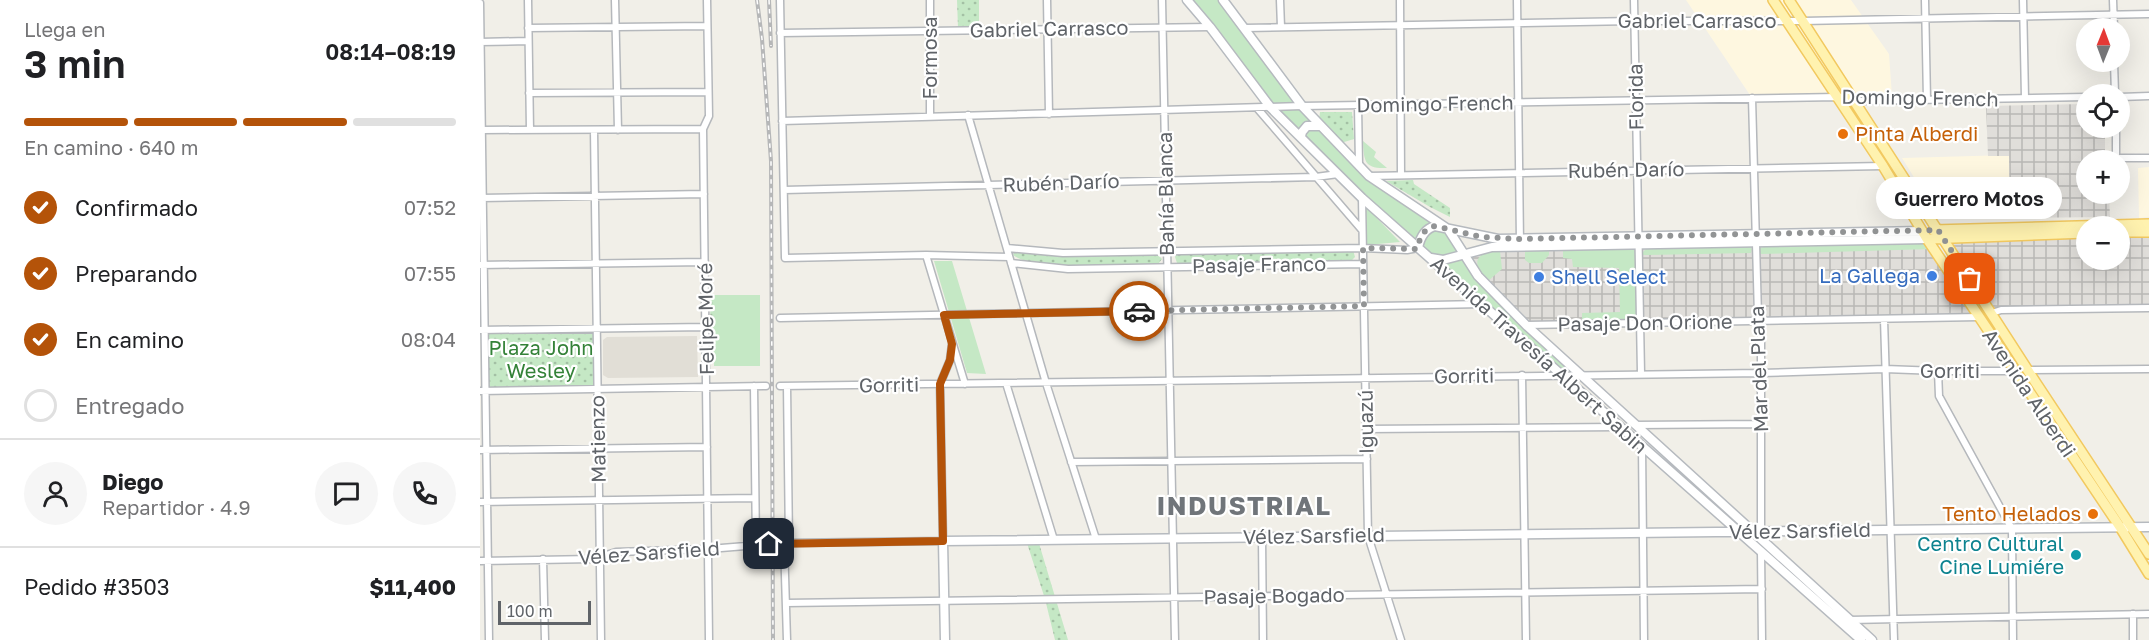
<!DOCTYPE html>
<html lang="es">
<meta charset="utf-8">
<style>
:root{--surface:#fff;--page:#f6f6f6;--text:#202124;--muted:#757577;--line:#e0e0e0;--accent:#b45309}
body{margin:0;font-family:"Golos Text",sans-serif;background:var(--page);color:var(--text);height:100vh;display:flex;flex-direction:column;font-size:22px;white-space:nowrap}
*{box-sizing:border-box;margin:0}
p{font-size:20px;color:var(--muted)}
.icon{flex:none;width:33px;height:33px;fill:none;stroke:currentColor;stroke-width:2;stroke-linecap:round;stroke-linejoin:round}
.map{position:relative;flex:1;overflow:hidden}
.panel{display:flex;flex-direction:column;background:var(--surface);width:480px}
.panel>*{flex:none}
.needle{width:39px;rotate:1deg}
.controls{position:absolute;left:1596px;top:18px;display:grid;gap:12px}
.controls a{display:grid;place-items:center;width:54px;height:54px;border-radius:50%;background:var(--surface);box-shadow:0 6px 24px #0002;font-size:30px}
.scale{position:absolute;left:18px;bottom:15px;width:93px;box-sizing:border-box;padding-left:6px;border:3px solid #5f6368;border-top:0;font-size:16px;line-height:21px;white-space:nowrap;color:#5f6368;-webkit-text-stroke:4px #fff;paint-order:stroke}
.pin{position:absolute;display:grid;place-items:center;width:51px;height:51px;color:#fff;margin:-26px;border-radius:12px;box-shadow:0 3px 9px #0006}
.courier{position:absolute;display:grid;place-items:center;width:60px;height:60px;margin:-30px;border:4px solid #b45309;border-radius:50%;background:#fff;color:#222;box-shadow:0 2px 8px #0007}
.bubble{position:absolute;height:42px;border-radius:21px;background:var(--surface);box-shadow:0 6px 24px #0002;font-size:20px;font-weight:600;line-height:42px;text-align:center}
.head em{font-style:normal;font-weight:600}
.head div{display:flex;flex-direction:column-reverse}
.head{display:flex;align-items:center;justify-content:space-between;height:102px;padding:0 24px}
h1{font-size:39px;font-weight:600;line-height:45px}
.bar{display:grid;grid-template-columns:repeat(4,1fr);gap:9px 6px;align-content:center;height:72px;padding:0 24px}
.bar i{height:8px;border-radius:4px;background:var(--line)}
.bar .selected{background:var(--accent)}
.bar p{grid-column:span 4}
.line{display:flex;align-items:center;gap:15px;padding:0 24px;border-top:2px solid var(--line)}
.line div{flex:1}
.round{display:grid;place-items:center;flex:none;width:63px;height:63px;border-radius:32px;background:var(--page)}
ol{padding:0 24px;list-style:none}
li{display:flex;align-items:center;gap:18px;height:66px}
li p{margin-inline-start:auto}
li .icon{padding:6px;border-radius:50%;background:var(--accent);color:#fff;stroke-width:4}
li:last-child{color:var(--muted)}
li i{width:33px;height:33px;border:3px solid var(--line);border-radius:50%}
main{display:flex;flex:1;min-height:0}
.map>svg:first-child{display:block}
</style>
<main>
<section class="panel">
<div class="head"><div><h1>3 min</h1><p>Llega en</p></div><em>08:14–08:19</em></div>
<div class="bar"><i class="selected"></i><i class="selected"></i><i class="selected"></i><i></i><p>En camino · 640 m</p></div>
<ol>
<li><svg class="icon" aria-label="check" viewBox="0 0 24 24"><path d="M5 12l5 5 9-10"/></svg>Confirmado<p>07:52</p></li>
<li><svg class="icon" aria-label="check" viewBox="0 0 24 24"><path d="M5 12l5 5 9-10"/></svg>Preparando<p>07:55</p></li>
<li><svg class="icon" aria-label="check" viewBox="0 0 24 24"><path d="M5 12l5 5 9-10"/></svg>En camino<p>08:04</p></li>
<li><i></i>Entregado</li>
</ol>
<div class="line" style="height:108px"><a class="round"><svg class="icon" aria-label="person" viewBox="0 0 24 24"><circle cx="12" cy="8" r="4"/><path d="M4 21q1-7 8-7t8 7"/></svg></a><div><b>Diego</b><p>Repartidor · 4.9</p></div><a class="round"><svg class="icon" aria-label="chat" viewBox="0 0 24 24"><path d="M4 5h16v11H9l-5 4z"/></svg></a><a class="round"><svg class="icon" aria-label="phone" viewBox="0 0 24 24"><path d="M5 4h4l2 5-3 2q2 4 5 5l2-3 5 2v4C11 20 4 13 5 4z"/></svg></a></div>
<div class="line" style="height:78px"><div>Pedido #3503</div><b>$11,400</b></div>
</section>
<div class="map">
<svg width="1669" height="640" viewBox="0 0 1669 640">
<defs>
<pattern id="industrial-grid" width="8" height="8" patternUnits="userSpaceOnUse" patternTransform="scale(1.5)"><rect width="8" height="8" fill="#e0deda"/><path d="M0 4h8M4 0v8" fill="none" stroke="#b9b8b5"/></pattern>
<pattern id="park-dots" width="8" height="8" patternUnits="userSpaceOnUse" patternTransform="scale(1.5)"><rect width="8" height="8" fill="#c5e8c5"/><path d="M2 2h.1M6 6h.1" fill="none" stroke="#a3c0a4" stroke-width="1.8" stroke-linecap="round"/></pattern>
</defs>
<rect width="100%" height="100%" fill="#f1efe8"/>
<path fill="#fef7e0" d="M1206,0h165l38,54 3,42 -140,2z
M1529,155l1,63 -70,1 -38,-61z
M1669,167v50l-10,1 -1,-50z"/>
<path fill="url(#industrial-grid)" d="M1606,104v24h19v32h-19v34h23l1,23 -100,1 -1,-62h-21l-2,-50z
M1640,232h29v76l-157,5 -49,-75 143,-5v27h34z
M1447,239l52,78 -453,8 -62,-71 12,-5z"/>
<path fill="#e1ded6" d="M217,336l1,41 -90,1 -5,-3v-35l4,-3z"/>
<path fill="#c5e8c5" d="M707,0h36l79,106 57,61 79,54 31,41 110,112 -16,1 -116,-101 -176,-166z
M883,141l13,11 -2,5 13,11c-23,1 -23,-7 -24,-27z
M886,207l34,35 -33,3z
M1441,242h4l7,7 -171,5 -2,-2 1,-4 4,-1z
M1270,247l2,2 -1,4 -103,2h-5v-3l4,-4z
M1152,248l4,4 2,66 -6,3 -50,1v-9l38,-1 -1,-44 -46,-1 -1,-8 -9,-1v-9z
M1045,250h24v5l-7,8h-13l-4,-3z
M1010,251h10l2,18 -14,12c-10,-12 -19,-23 2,-30z
M454,261h18l34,113 -19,-1z
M234,295h46v71h-46z"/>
<path fill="url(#park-dots)" d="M477,0h22v28h-21z
M840,112h32l2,27 -13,4 -22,-23z
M933,180l1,4 36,24v9l-20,-10 -44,-26z
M873,250l2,7 -4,4 -171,3 -3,-1 -2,-6 1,-3z
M535,251l50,5 93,-1 4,4 -4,5c-28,1 -127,7 -145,-9z
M230,295h4v65h-3z
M116,328l1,61 -111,2 -1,-61z
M546,540h12l30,100h-13l-10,-41z"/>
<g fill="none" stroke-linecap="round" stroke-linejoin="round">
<g stroke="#b5b8bc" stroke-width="9">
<path id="minor" d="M48,0l2,130
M135,0l3,130
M227,0l2,116 -6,13 6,511
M300,0l5,258 141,-3 83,2
M450,0v116
M567,0l2,114
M682,0l13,640
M800,0l1,27
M920,0l1,175
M1037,0l3,243
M1154,0l7,373
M1445,0l2,100
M1543,0l2,98
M1633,0l1,28
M0,3l9,637
M48,28l179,-2
M765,28l389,-7h169l346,-7
M300,33l430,-6
M0,42l48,-1
M1634,62l1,32
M49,93l179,-1
M1640,97l29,-1
M1272,98l6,218 3,5v213
M878,105l1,61
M777,108l105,122
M488,115l78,268 50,156
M302,121l520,-15 536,-9 18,4 230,-4
M1636,128v30h33
M2,130l221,-1
M114,130l7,510
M889,176l514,-10
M304,190l532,-13 22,-3
M1,198l223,-4
M882,198l6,338 33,104
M527,248l56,5 300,-5 44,2 11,-2
M446,255l39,129
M531,263l57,6 295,-5
M0,265l225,-3
M1512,313l9,-3 148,-2
M300,318l702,-14
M1404,319l10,321
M1047,325l452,-8
M0,330l226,-3
M1547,370l122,-1
M1458,371l1,25 73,133 1,111
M1042,375l4,265
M526,383l48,157
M274,386l2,159
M300,386l981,-13 124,-4 53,2h78
M307,386l2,157
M0,391l286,-5
M1155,425l126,-1
M886,429l254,-2
M1162,446l2,194
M0,450l227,-3
M591,462l296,-3
M0,502l275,-4
M782,537l1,103
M304,543l3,97
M1281,551l1,89
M63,559l2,81
M0,561l113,-2 23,-7 93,-3 75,-6 159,-2 -3,-157 10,-24 2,-16
M306,603l976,-14
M1653,614v26
M1370,620l299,-6"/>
</g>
<g stroke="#b6babf" stroke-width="11">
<path id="secondary" d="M707,0l23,27 61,81 91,90 499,442
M743,0l79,106 67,70 79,53 30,47 48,49 346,315
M821,136l1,-4 5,-6h13
M938,248c2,-10 6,-19 17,-22l63,13 424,-8
M951,258l12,2 49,-13 435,-8
M465,640l-2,-99 1206,-14"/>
</g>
<g stroke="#f2c960" stroke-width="12">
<path id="primary" d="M1293,0l110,166 44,73 193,288 29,47
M1309,0l247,383 113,171
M1453,230l216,-6
M1640,232h29
M1447,239l159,-6"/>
</g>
<use href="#minor" stroke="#fff" stroke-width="6"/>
<use href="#secondary" stroke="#fff" stroke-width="8"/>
<use href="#primary" stroke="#fff2af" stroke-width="9"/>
<g stroke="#b6b7b8" stroke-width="4">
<path id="rail" d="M277,0l5,39 9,122 2,479
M289,0l2,46"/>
</g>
<use href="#rail" stroke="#fff" stroke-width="1.5" stroke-dasharray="4.5" stroke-linecap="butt"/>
</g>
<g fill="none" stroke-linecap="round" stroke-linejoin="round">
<path stroke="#929495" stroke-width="6" stroke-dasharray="0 10.8" d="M659,311l225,-5 -1,-58 53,1 2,-1c1,-10 6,-20 17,-22l47,11 38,2 418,-9 32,49"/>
<path stroke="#b45309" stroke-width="8" d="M289,544l174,-3 -3,-157 10,-24 2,-16 -8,-29 195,-4"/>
</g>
<g fill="#e8710a" stroke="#fff" stroke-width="2">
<circle cx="1363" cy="134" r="6"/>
<circle cx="1613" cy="514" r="6"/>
</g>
<g fill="#3f7fe0" stroke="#fff" stroke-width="2">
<circle cx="1452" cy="276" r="6"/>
<circle cx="1059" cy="277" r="6"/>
</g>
<circle fill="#0f9aa8" stroke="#fff" stroke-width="2" cx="1596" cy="555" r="6"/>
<g text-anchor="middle" stroke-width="4.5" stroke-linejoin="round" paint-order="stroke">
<g font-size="20" fill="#5f6368" stroke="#fff">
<text x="1217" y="28">Gabriel Carrasco</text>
<text transform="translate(569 29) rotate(-1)" y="7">Gabriel Carrasco</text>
<text transform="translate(450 58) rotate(-90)" y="7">Formosa</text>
<text transform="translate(1156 97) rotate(-91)" y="7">Florida</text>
<text transform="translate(1440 98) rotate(1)" y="7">Domingo French</text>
<text transform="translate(955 104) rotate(-1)" y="7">Domingo French</text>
<text transform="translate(1146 170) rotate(-1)" y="7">Rubén Darío</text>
<text transform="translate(581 183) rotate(-2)" y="7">Rubén Darío</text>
<text transform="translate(686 194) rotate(-91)" y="7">Bahía Blanca</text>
<text transform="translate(779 265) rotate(-1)" y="7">Pasaje Franco</text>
<text transform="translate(226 319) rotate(-91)" y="7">Felipe Moré</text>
<text transform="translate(1165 323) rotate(-1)" y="7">Pasaje Don Orione</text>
<text transform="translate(1059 355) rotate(42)" y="7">Avenida Travesía Albert Sabin</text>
<text transform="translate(1279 369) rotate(-92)" y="7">Mar del Plata</text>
<text x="1470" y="378">Gorriti</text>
<text transform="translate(984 376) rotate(-1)" y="7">Gorriti</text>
<text transform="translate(409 385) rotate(-1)" y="7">Gorriti</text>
<text transform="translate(1549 393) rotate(56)" y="7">Avenida Alberdi</text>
<text transform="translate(886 422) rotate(-91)" y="7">Iguazú</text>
<text transform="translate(118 439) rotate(-91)" y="7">Matienzo</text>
<text transform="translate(1320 531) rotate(-1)" y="7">Vélez Sarsfield</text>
<text transform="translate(834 536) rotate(-1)" y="7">Vélez Sarsfield</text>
<text transform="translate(169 553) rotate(-4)" y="7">Vélez Sarsfield</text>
<text transform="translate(794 596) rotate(-1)" y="7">Pasaje Bogado</text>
</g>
<g font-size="20" fill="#c56008" stroke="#fff" text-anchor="start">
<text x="1375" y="141">Pinta Alberdi</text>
<text x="1601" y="521" text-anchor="end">Tento Helados</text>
</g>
<g font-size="20" fill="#366cbe" stroke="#fff" text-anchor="end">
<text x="1440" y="283">La Gallega</text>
<text x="1071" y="284" text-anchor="start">Shell Select</text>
</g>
<g font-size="20" fill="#348238" stroke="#fff">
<text x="61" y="355">Plaza John<tspan x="61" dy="23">Wesley</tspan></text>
</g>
<g font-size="20" fill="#0d838f" stroke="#fff" text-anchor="end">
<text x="1584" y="551">Centro Cultural<tspan x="1584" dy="23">Cine Lumiére</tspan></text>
</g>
<g font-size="26" font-weight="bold" letter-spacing="1.5" fill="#70757a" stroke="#fff">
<text x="764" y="515">INDUSTRIAL</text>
</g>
</g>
</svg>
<div class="controls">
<a><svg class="needle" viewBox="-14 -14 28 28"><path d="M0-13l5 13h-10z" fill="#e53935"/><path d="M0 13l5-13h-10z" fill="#757577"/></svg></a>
<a><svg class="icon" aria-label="locate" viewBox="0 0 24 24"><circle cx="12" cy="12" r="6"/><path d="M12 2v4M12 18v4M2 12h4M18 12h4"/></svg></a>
<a>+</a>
<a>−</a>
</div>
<div class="scale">100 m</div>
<div class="pin" style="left:1490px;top:279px;background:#ea580c"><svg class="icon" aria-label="bag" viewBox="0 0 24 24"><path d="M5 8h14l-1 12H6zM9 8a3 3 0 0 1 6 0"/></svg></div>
<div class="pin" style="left:289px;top:544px;background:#1f2937"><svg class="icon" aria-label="home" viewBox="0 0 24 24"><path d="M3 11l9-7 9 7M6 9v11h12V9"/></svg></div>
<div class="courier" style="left:659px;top:311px"><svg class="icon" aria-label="car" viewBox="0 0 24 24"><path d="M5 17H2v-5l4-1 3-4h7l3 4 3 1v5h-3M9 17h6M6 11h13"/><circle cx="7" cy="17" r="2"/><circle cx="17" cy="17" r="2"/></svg></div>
<div class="bubble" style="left:1396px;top:177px;width:186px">Guerrero Motos</div>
</div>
</main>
